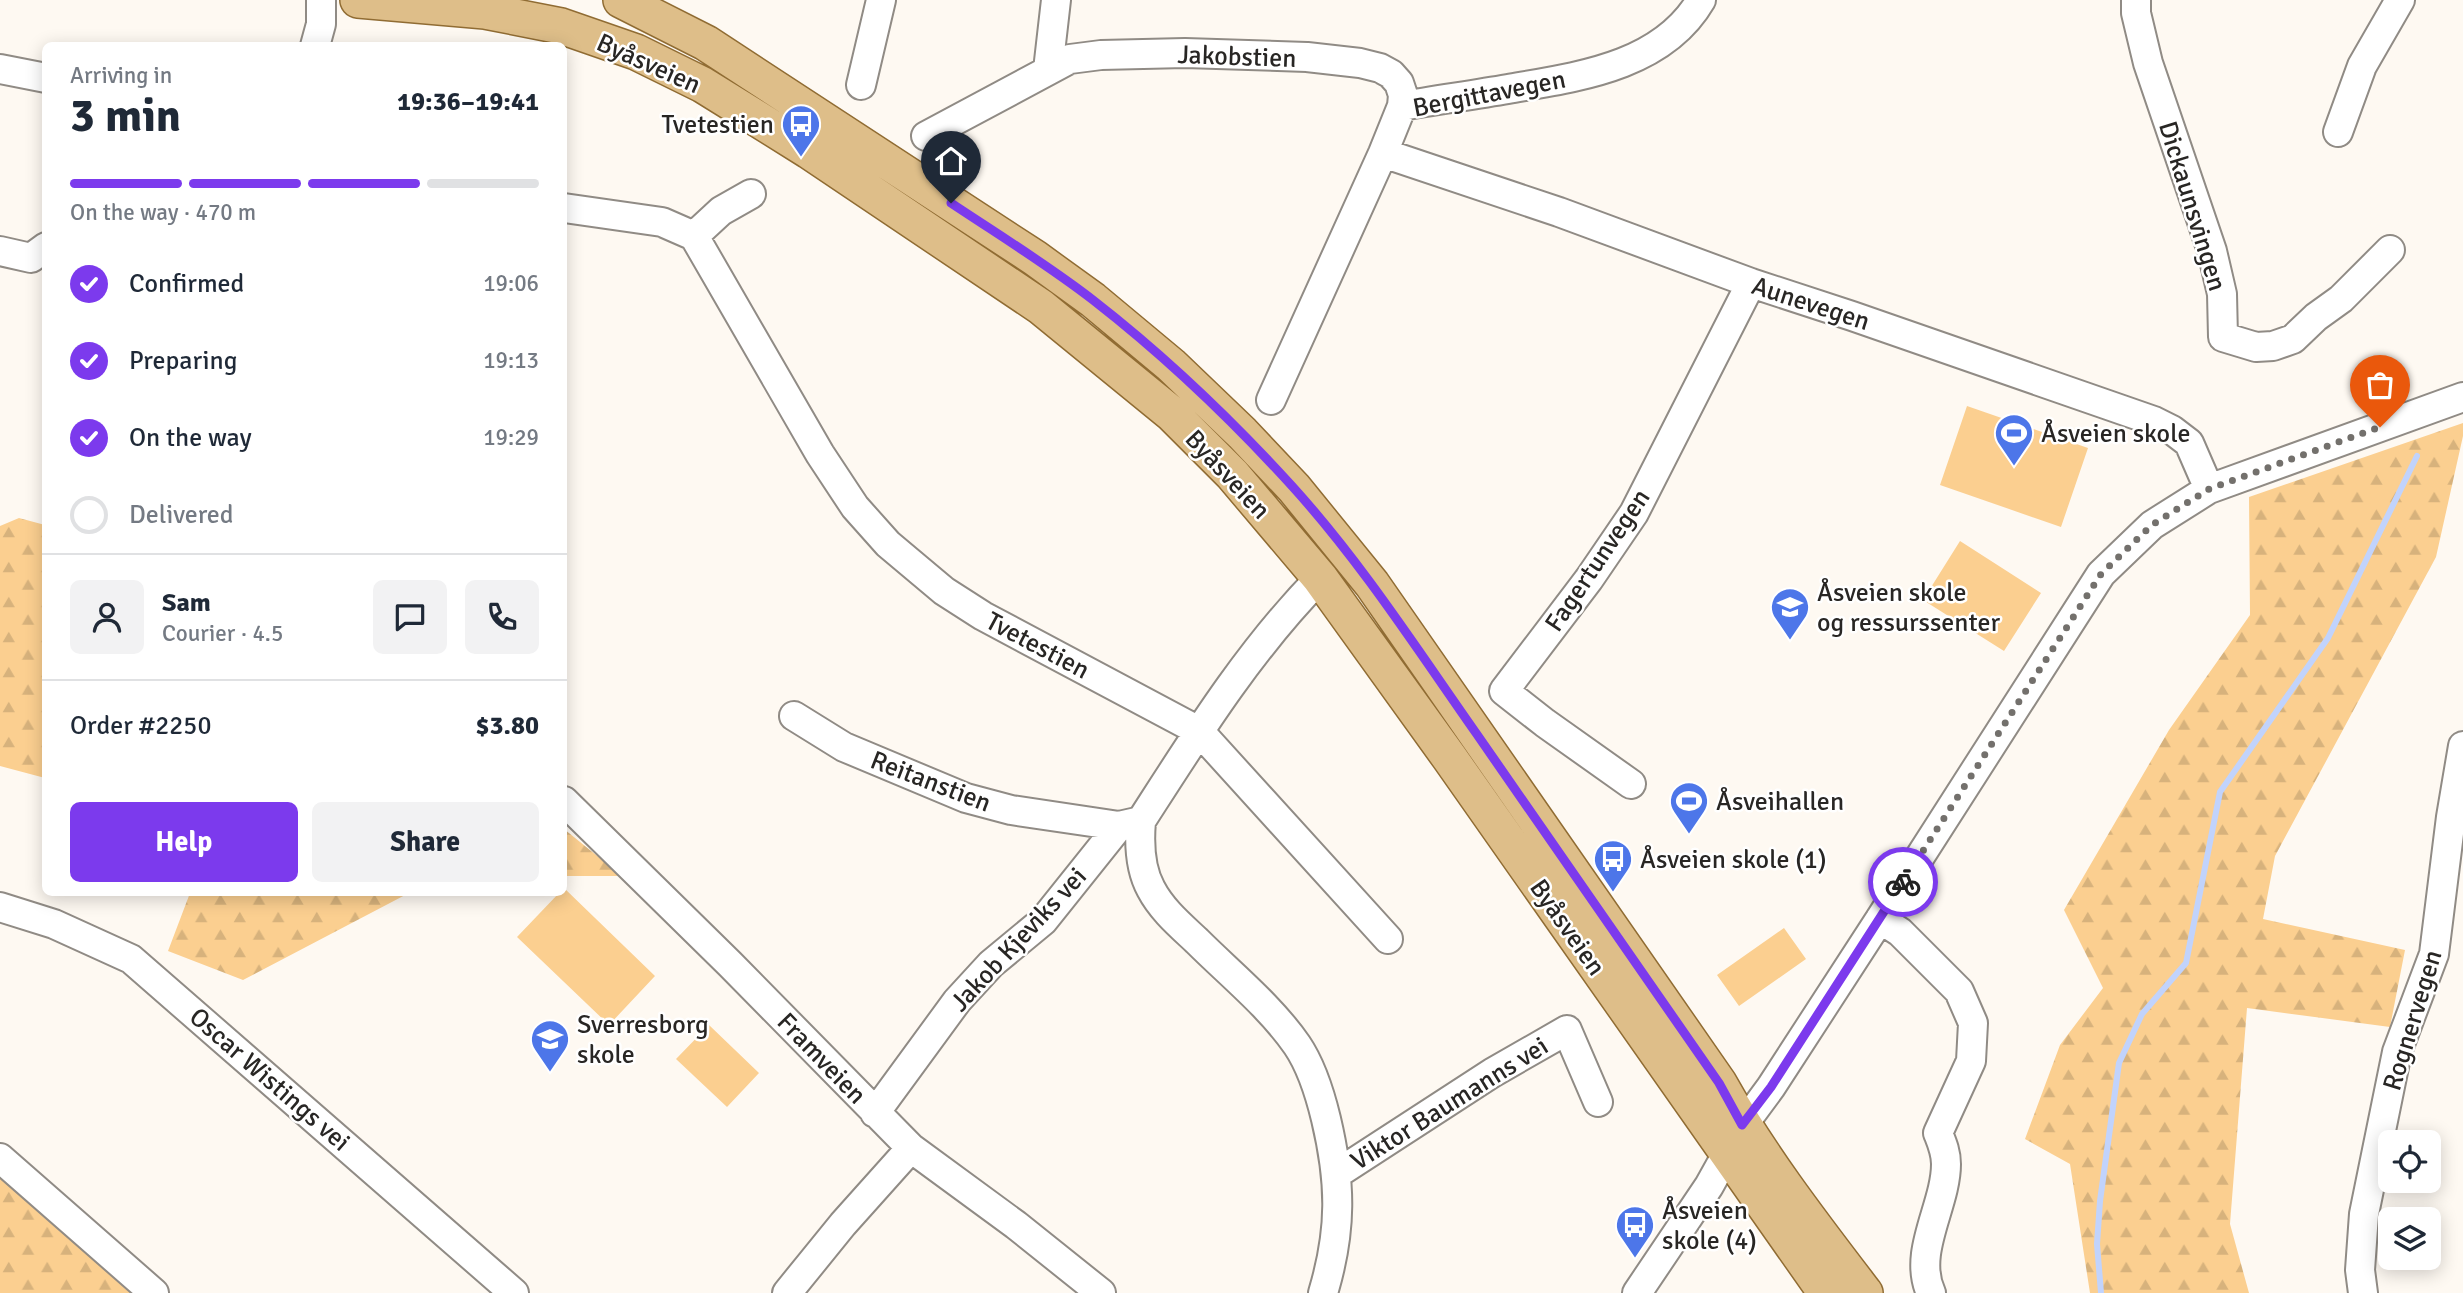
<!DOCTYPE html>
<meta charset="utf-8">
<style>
:root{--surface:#fff;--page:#f2f2f3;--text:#1f2937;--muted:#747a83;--line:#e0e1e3;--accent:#7c3aed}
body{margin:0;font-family:Signika,sans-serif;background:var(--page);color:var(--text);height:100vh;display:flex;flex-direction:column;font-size:26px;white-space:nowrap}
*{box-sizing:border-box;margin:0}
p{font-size:23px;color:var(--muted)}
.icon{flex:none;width:38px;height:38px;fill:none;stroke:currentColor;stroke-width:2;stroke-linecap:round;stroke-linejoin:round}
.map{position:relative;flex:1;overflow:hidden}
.side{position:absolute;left:42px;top:42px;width:525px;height:854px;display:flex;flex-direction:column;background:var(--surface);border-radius:10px;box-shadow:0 4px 18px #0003}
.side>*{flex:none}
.tools{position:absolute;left:2378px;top:1130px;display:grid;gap:14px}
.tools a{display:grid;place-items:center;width:63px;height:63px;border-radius:10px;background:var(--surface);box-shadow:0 4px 18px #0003;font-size:35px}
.pin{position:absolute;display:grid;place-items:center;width:60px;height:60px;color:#fff;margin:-72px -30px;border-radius:50% 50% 50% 0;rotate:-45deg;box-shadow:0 0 7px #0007}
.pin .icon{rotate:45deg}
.courier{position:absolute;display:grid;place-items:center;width:70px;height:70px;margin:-35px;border:5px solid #7c3aed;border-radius:50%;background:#fff;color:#222;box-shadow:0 2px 9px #0007}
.headline em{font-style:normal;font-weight:800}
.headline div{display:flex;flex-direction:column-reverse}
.headline{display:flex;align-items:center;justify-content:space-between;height:119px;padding:0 28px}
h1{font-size:46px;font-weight:800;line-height:52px}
.bar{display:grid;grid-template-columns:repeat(4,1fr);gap:10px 7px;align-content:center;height:84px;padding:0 28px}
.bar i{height:9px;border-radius:5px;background:var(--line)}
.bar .on{background:var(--accent)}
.bar p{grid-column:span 4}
.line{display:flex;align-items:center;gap:18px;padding:0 28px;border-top:2px solid var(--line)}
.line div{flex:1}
.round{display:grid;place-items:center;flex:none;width:74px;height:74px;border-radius:10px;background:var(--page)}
ol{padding:0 28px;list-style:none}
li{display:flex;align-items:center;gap:21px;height:77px}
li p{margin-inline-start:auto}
li .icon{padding:7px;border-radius:50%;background:var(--accent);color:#fff;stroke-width:4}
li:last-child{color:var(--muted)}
li i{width:38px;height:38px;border:4px solid var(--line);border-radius:50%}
.primary-button{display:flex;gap:14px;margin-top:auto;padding:14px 28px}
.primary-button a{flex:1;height:80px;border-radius:10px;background:var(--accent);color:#fff;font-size:28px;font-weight:800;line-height:80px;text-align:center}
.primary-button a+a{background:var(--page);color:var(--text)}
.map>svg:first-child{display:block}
</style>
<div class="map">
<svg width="2463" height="1293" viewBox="0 0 2463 1293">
<defs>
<pattern id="forest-firs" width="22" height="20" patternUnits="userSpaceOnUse" patternTransform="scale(1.75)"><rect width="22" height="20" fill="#fbcf90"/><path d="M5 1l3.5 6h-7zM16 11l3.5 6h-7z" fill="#d7b27c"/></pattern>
</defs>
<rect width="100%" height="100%" fill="#fef9f2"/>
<path fill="url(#forest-firs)" d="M2463,423v13l-27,121 -161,299 -12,63 142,31 -15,77 -143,-19 -17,216 19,69h-159l-20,-129 -45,-25 35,-94 43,-57 -39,-78 105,-180 81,-115 -1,-118z
M19,518l26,7v253l-45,-12v-240z
M564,829l58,47h-58z
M190,893v-1l219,1 -166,87 -75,-29z
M0,1174l3,2 128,117h-131z"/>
<path fill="#fbcf90" d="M1967,406l121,42 -27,79 -121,-42z
M1960,541l81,52 -37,58 -81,-51z
M564,888l91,88 -46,49 -92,-88 42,-44 5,-1z
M1784,928l22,31 -67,47 -22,-31z
M709,1025l50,48 -32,34 -51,-48z"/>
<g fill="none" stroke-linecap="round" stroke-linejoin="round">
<path stroke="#c1d3fc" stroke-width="6" d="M2101,1293l-4,-49 3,-43 19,-138 23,-49 44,-51 34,-171 108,-154 89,-182"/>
<g stroke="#908b85" stroke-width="32">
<path id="minor" d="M2136,0v13l12,50 64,188 10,43 1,43 33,10 17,-1 20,-7 23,-22 25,-18 49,-49
M315,46l6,-22v-24
M0,69l46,9
M1048,70l8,-70
M861,85l20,-85
M1402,106c35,-6 71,-11 106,-17 69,-12 154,-22 193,-89
M2338,132l24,-66 38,-66
M926,136l144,-77 31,-4 84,-2 122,4 53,6 20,5 11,6 8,9 4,12 -1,11 -19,47 -112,247
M1383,153l176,59 192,71 101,33 302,105 18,9 17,13 20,46
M564,208l98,14 32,14
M694,236l126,218 35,53 33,37 56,47 39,25 216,115 189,208
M694,236l27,-25 30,-17
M0,251l31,7 15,-11
M794,716l50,31 122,51 45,12 108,16
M1631,784l-86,-61 -41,-32 85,-112 45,-66 117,-230
M564,801l166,163 181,184 105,77 85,68
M1141,821c-2,23 -1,48 10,68 11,21 29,36 46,52 33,33 73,65 100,104 15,22 23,49 29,74 15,63 16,111 -3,174
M0,907l54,17 77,35 383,334
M1880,919l20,13 59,59 14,32 -2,38 -33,72c4,10 8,19 8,31 0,42 -34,88 -15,129
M875,1113l82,-112 34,-37 52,-43 76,-95 22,-5c54,-84 108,-171 179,-243
M0,1158l154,135
M1338,1173l154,-100 75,-43 31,72
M787,1293l56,-69 68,-76
M1637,1293l72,-107 34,-61 28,-38 109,-168 221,-345 51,-49 57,-36 254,-92
M2363,1293l-3,-23 4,-56 33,-162 37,-98 17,-137 12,-71"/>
</g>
<g stroke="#906c33" stroke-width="38">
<path id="major" d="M358,0l127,11 76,15 75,26 67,33 106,66 232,156 131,107 60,60 88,104 129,179 377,536
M621,0l85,43 329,215 58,42 78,65 71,68 52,55 78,96 347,499c42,75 94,142 146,210"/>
</g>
<use href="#minor" stroke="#fff" stroke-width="28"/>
<use href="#major" stroke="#debe89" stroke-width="35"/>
</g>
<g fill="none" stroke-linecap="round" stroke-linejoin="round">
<path stroke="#73706c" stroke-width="7" stroke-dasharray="0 12.6" d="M1903,882l198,-308 51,-49 57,-36 171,-62"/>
<path stroke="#7c3aed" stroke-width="9" d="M951,203c48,32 97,62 142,97 72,56 138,119 199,186 69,76 125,163 184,247 81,117 162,233 243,350l23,42 29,-38 132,-205"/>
</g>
<defs>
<g id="bus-pin" transform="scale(2.0125)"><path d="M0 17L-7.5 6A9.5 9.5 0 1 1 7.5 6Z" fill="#4d76e9" stroke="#fff"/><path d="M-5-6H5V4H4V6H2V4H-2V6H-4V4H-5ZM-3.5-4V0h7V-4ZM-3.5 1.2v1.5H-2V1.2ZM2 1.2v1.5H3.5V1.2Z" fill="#fff"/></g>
<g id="stadium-pin" transform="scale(2.0125)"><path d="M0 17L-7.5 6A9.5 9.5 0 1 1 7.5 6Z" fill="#4d76e9" stroke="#fff"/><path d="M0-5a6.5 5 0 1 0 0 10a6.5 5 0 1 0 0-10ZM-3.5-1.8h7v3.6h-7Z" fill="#fff"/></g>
<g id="school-pin" transform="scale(2.0125)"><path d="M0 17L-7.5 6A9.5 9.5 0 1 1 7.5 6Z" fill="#4d76e9" stroke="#fff"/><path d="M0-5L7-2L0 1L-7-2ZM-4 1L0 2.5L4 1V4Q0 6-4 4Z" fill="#fff"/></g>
</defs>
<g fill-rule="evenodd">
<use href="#bus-pin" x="801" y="124"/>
<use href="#stadium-pin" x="2014" y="433"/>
<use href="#school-pin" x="1790" y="607"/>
<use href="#stadium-pin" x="1689" y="801"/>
<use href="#bus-pin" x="1613" y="859"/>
<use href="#school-pin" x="550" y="1039"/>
<use href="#bus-pin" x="1635" y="1225"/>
</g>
<g text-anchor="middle" stroke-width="5" stroke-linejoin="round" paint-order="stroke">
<g font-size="26" fill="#282624" stroke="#fff">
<text transform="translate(1237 56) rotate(2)" y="9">Jakobstien</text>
<text transform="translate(649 63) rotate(24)" y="9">Byåsveien</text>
<text transform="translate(1489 93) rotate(-11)" y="9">Bergittavegen</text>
<text transform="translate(2193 206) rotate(73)" y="9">Dickaunsvingen</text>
<text transform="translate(1811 303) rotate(18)" y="9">Aunevegen</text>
<text transform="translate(1228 474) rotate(47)" y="9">Byåsveien</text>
<text transform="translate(1597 560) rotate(-56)" y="9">Fagertunvegen</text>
<text transform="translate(1038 645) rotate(28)" y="9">Tvetestien</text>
<text transform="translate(931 781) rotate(21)" y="9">Reitanstien</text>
<text transform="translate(1568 927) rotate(55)" y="9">Byåsveien</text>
<text transform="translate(1018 939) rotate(-47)" y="9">Jakob Kjeviks vei</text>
<text transform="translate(2412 1020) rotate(-73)" y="9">Rognervegen</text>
<text transform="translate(822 1058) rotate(46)" y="9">Framveien</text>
<text transform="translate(270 1079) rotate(41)" y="9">Oscar Wistings vei</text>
<text transform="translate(1449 1103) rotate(-32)" y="9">Viktor Baumanns vei</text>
</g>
<g font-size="26" fill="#282624" stroke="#fff" text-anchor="start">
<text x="774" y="133" text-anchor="end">Tvetestien</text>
<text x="2041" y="442">Åsveien skole</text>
<text x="1817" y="601">Åsveien skole<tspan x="1817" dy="30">og ressurssenter</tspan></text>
<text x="1716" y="810">Åsveihallen</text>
<text x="1640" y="868">Åsveien skole (1)</text>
<text x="577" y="1033">Sverresborg<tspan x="577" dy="30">skole</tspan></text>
<text x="1662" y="1219">Åsveien<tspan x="1662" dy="30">skole (4)</tspan></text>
</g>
</g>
</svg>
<div class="tools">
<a><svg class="icon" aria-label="locate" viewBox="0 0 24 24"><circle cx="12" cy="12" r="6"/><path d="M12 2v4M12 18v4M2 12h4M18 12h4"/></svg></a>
<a><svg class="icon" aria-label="layers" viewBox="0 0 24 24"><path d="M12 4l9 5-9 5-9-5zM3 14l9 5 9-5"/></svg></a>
</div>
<div class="pin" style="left:2380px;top:427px;background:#ea580c"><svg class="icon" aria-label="bag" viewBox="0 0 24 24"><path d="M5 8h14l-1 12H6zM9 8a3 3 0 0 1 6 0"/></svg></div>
<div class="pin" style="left:951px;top:203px;background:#1f2937"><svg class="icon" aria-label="home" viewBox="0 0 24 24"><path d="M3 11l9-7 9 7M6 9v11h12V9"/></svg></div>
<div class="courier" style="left:1903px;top:882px"><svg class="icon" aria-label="bike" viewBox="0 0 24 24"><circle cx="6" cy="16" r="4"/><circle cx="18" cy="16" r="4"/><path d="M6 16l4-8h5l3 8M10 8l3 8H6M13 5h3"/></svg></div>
<section class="side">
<div class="headline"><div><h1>3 min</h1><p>Arriving in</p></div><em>19:36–19:41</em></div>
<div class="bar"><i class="on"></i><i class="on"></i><i class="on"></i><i></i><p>On the way · 470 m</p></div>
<ol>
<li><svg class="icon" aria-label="check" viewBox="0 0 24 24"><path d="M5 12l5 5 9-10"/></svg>Confirmed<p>19:06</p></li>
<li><svg class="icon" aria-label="check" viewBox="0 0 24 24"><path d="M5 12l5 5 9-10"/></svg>Preparing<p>19:13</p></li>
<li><svg class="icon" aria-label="check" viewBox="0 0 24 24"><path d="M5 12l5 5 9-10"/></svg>On the way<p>19:29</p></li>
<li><i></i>Delivered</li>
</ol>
<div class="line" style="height:126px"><a class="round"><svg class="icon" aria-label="person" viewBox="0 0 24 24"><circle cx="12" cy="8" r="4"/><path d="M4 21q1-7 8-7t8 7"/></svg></a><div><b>Sam</b><p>Courier · 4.5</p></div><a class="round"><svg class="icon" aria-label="chat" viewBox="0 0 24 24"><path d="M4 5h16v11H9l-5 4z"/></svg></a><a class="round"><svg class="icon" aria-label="phone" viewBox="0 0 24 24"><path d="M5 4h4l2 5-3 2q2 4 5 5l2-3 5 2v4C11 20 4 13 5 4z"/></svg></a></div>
<div class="line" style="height:91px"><div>Order #2250</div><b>$3.80</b></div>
<div class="primary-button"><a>Help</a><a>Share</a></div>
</section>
</div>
